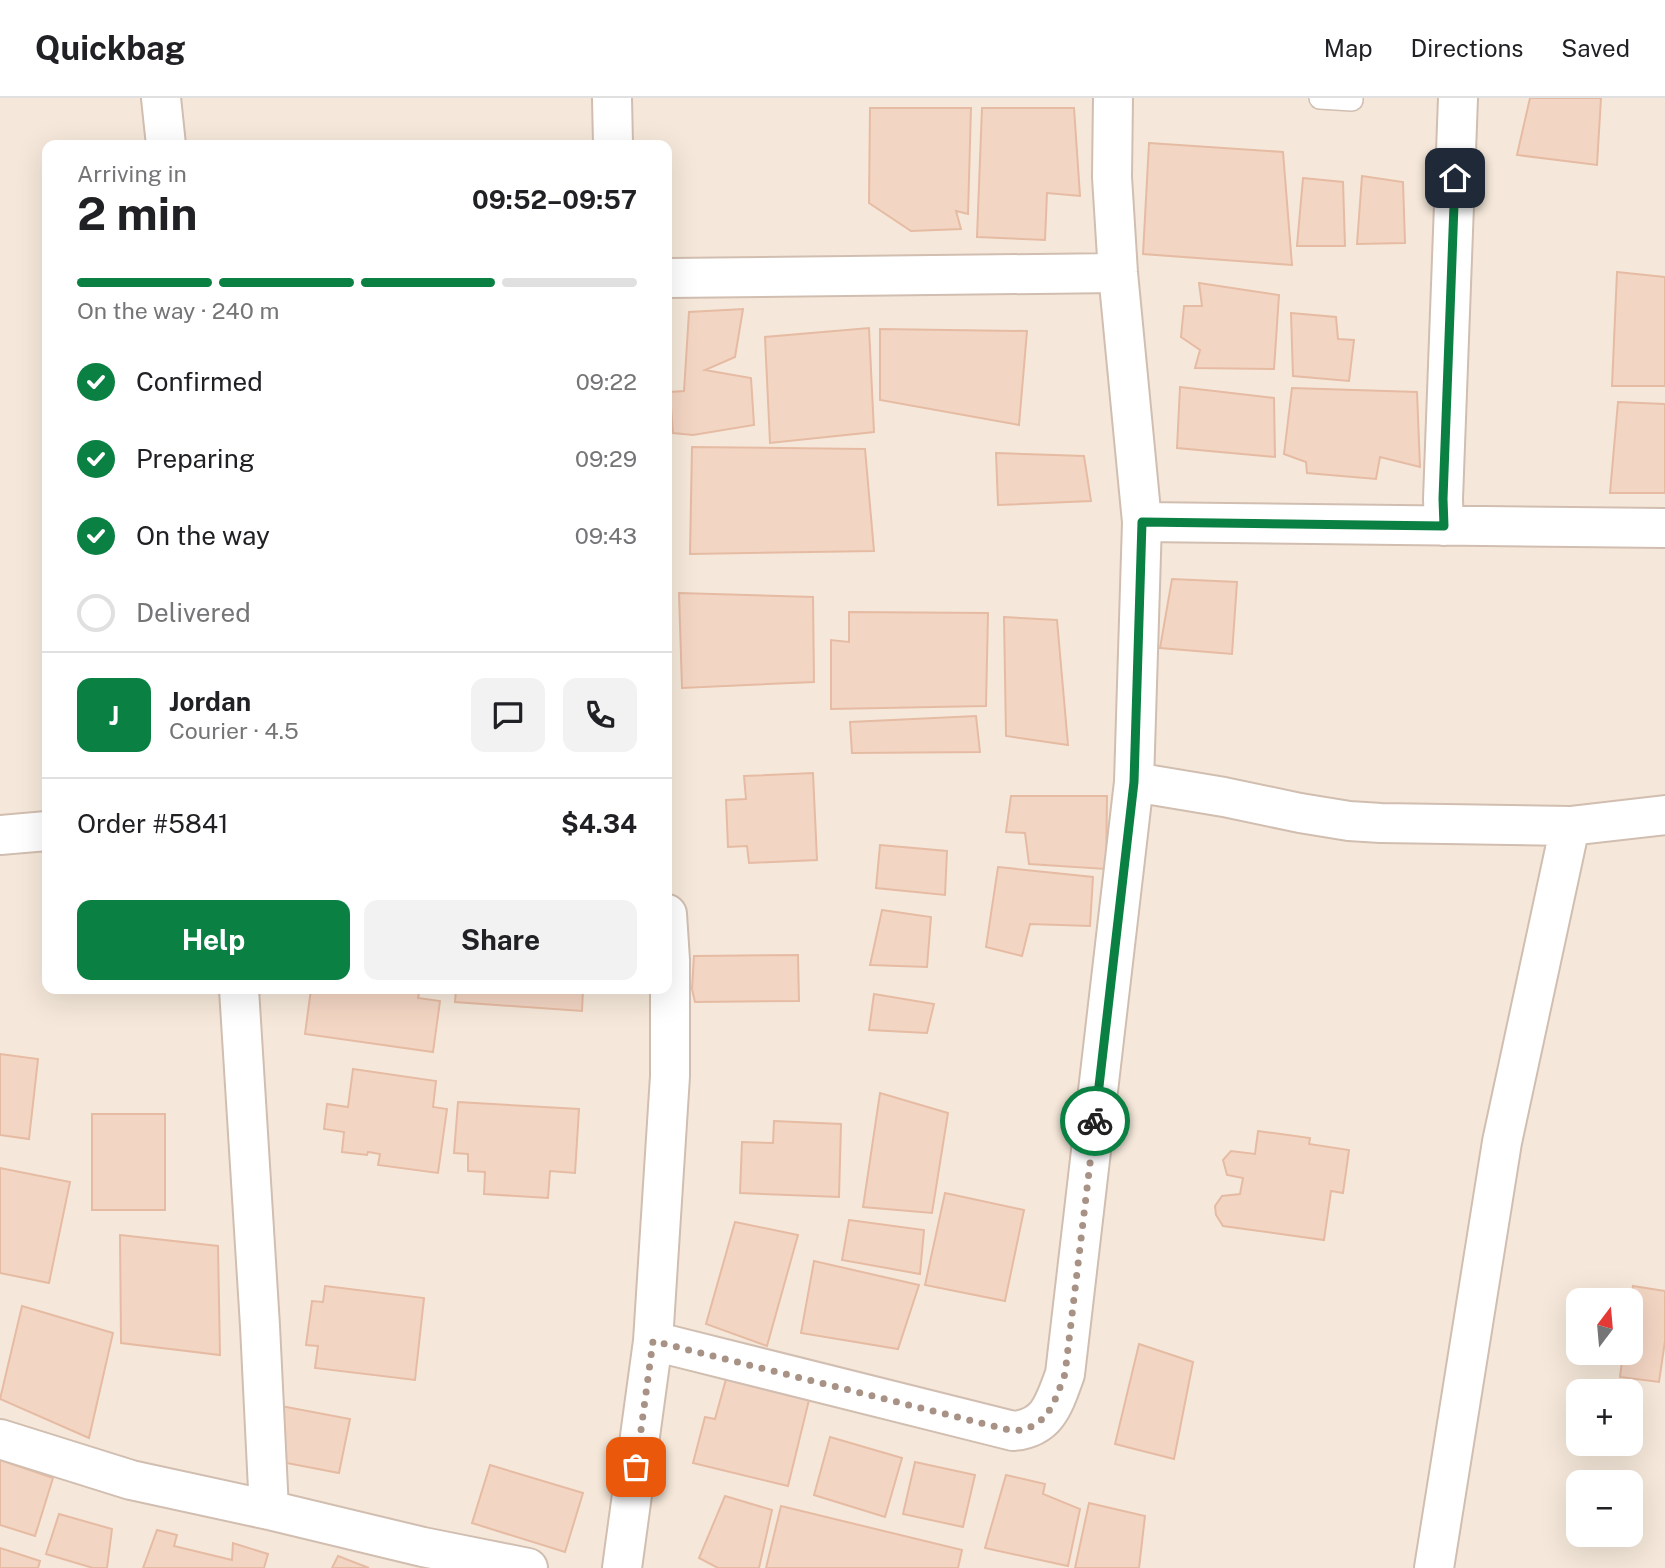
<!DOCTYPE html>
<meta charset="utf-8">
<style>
:root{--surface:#fff;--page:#f2f2f2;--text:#202124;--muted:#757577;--line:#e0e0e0;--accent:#0b8043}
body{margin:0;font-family:"Public Sans",sans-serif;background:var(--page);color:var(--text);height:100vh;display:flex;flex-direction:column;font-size:26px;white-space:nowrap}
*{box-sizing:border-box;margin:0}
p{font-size:23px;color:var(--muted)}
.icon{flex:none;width:38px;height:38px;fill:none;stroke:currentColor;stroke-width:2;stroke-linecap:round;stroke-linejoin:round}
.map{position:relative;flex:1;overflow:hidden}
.drawer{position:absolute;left:42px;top:42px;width:630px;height:854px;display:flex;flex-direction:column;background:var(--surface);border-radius:14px;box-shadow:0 7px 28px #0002}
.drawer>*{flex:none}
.needle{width:46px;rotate:16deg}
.controls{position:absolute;left:1566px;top:1190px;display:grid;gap:14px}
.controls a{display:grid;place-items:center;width:77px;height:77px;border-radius:14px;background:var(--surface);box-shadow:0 7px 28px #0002;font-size:35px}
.pin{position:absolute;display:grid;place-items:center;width:60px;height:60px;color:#fff;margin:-30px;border-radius:14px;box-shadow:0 4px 10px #0006}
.courier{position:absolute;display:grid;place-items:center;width:70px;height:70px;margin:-35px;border:5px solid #0b8043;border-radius:50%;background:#fff;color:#222;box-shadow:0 2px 9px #0007}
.headline em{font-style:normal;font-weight:700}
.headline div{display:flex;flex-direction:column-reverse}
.headline{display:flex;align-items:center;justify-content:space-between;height:119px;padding:0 35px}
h1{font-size:46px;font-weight:700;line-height:52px}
.bar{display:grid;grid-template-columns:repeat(4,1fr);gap:10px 7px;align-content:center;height:84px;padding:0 35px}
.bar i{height:9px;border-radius:5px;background:var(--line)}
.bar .selected{background:var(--accent)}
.bar p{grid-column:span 4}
.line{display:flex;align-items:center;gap:18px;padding:0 35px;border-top:2px solid var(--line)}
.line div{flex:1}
.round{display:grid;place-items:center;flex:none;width:74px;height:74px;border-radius:14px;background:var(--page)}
ol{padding:0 35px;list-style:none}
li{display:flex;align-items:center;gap:21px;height:77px}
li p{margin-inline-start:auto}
li .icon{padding:7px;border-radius:50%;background:var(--accent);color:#fff;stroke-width:4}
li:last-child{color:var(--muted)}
li i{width:38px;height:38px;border:4px solid var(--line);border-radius:50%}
.primary-button{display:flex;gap:14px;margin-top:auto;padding:14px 35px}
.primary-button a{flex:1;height:80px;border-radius:14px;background:var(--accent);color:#fff;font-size:28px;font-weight:700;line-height:80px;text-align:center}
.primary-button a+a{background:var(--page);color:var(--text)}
header{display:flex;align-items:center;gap:42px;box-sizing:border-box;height:98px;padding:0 35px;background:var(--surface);border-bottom:2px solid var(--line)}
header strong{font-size:33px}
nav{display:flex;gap:38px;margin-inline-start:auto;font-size:24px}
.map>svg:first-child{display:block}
</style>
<header>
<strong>Quickbag</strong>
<nav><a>Map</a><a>Directions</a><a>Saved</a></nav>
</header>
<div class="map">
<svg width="1665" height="1470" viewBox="0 0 1665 1470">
<rect width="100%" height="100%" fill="#fdf6ec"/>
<path fill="#f5e8da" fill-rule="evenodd" d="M0,0h1665v1470h-1665zM47,47h620v844h-620zM1578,1202h53v53h-53zM1578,1293h53v53h-53zM1578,1384h53v53h-53z"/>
<path fill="#f3d5c3" stroke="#e6bba3" stroke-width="2" d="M1530,0h71l-4,67 -80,-10z
M870,10h101l-3,106 -12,-3 5,18 -50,2 -42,-28z
M982,10h92l6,88 -33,-3 -2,47 -68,-3z
M1149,45l134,9 9,113 -149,-11z
M1362,78l41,6 2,61 -48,1z
M1303,80l40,4 2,64h-48z
M1617,174l48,5v109h-53z
M1199,185l80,12 -5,74 -79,-1 5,-18 -19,-13 3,-31h18z
M743,211l-8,48 -30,13 46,8 3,47 -61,10 -20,-2 -3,-41 14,-1 5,-79z
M1291,215l45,4 2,22 16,1 -5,41 -56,-5z
M869,230l5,104 -104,11 -5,-106z
M880,231l147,2 -8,94 -139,-25z
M1180,289l94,11 1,59 -98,-9z
M1292,290l125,4 3,75 -40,-10 -4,22 -69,-6 -1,-11 -22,-8z
M1618,304l47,2v89h-55z
M692,349l173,2 9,102 -184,3z
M996,355l88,3 7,45 -93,4z
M1172,481l65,3 -5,72 -72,-6z
M679,495l134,4 1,85 -132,6z
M849,514l139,1 -2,93 -155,3v-69l18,2z
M1004,519l53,3 11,125 -62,-9z
M976,618l4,36 -128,1 -2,-31z
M813,675l4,87 -68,3 -2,-17 -19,1 -2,-47 20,-1 -2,-23z
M1011,698h96l-1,73 -77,-5 -4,-31 -19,-1z
M880,747l67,6 -2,44 -69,-7z
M998,769l95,10 -3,49 -60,-2 -8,32 -36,-9z
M882,812l49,7 -4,50 -57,-2z
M798,857l1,46 -104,1 -3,-13 2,-33z
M311,891h109l-2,9 22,3 -7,51 -128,-18z
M456,891h127l-1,22 -127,-9z
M874,896l60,10 -7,29 -58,-3z
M0,956l38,5 -9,80 -29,-4z
M353,971l83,12 -3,26 14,2 -9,64 -60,-8 2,-11 -12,-2 -1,3 -25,-3 2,-20 -20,-3 3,-25 21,3z
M880,995l68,20 -16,100 -69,-6z
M458,1004l121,7 -4,64 -25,-2 -2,27 -64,-4 1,-22 -17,-1v-17l-14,-1z
M92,1016h73v96h-73z
M774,1023l67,3 -2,73 -99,-4 2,-51 31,1z
M1258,1033l52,7 -1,6 40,6 -6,43 -12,-2 -7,49 -101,-14 -7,-11 -1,-9 7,-10 18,-2 3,-16 -16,-3 -4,-15 8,-9 24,3z
M0,1070l70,14 -21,101 -49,-10z
M945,1095l79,17 -19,91 -80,-16z
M849,1122l75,10 -4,44 -78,-14z
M735,1124l63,13 -31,111 -61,-22z
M120,1137l98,11 2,109 -99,-12z
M814,1163l105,24 -21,64 -97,-16z
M325,1188l99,12 -9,82 -100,-12 3,-22 -12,-1 6,-44 11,1z
M1633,1188l32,5v50l-6,41 -39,-5 3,-24h8v-53z
M22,1208l91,27 -24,105 -89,-39z
M1139,1246l54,18 -19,97 -59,-15z
M726,1281l83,21 -21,86 -95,-23 12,-46 10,2z
M281,1308l69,13 -11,54 -68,-13z
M830,1339l72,21 -17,59 -71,-22z
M0,1362l53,18 -18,58 -35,-11z
M915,1364l60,13 -12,52 -60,-13z
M490,1367l93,28 -18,59 -93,-29z
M1006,1377l39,9 -2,10 37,15 -12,57 -83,-18z
M725,1398l47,14 -13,58h-41l-19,-10z
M1089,1405l56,13 -6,52h-64z
M781,1408l181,44 -4,18h-192z
M59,1416l53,15 -5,39h-14l-47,-14z
M157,1432l20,5 -3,11 58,14 1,-17 35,11 -4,14h-121z
M0,1450l40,13 -2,7h-38z
M338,1458l31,12h-37z"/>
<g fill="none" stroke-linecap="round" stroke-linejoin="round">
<g stroke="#d1beb0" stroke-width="24">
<path id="service" d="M1320,0l32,2"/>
</g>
<g stroke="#d1beb0" stroke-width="42">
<path id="minor" d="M161,0l5,47
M612,0l1,47
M667,180l451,-5
M1142,424l523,6
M1444,428l-1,-27 15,-401
M1134,684l90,15 76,16 49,8 32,2 189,3 95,-11
M0,737l47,-4
M239,891l21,337 9,184
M653,1243l360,90c35,-3 41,-27 52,-57l69,-592 8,-260 -24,-249 -6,-96 1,-79
M0,1341l131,41 138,30 154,37 105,21
M622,1470l31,-227 17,-265v-116l-3,-46
M1434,1470l68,-426 68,-316"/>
</g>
<use href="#service" stroke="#fff" stroke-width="21"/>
<use href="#minor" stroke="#fff" stroke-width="38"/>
</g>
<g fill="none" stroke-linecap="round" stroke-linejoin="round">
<path stroke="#a89285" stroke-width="7" stroke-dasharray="0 12.6" d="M636,1369l17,-126 360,90c35,-3 41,-28 52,-57l30,-253"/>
<path stroke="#0b8043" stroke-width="9" d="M1095,1023l39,-339 8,-260 302,4 -1,-27 12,-321"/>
</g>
</svg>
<div class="controls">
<a><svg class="needle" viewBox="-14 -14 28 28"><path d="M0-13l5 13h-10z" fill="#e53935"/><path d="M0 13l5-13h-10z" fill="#757577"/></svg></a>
<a>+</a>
<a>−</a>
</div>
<div class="pin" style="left:636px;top:1369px;background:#ea580c"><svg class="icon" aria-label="bag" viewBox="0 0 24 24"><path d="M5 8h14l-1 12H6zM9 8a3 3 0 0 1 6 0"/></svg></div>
<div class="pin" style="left:1455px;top:80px;background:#1f2937"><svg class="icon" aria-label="home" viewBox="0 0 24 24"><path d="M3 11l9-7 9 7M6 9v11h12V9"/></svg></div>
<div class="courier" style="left:1095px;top:1023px"><svg class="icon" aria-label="bike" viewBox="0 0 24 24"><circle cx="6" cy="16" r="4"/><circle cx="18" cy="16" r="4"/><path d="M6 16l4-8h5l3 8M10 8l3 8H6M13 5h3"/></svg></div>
<section class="drawer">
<div class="headline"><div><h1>2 min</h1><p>Arriving in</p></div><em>09:52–09:57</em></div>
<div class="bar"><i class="selected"></i><i class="selected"></i><i class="selected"></i><i></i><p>On the way · 240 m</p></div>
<ol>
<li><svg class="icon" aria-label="check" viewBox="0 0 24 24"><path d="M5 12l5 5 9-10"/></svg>Confirmed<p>09:22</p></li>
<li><svg class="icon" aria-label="check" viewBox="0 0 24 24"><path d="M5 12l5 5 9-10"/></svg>Preparing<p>09:29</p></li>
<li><svg class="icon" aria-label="check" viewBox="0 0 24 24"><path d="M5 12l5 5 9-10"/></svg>On the way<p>09:43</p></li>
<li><i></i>Delivered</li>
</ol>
<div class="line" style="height:126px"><b class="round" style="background:var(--accent);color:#fff">J</b><div><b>Jordan</b><p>Courier · 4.5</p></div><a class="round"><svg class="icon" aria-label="chat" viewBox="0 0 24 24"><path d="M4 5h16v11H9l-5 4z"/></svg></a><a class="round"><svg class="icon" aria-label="phone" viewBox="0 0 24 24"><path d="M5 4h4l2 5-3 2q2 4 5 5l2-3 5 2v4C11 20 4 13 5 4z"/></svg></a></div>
<div class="line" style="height:91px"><div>Order #5841</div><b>$4.34</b></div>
<div class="primary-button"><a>Help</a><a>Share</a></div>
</section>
</div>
